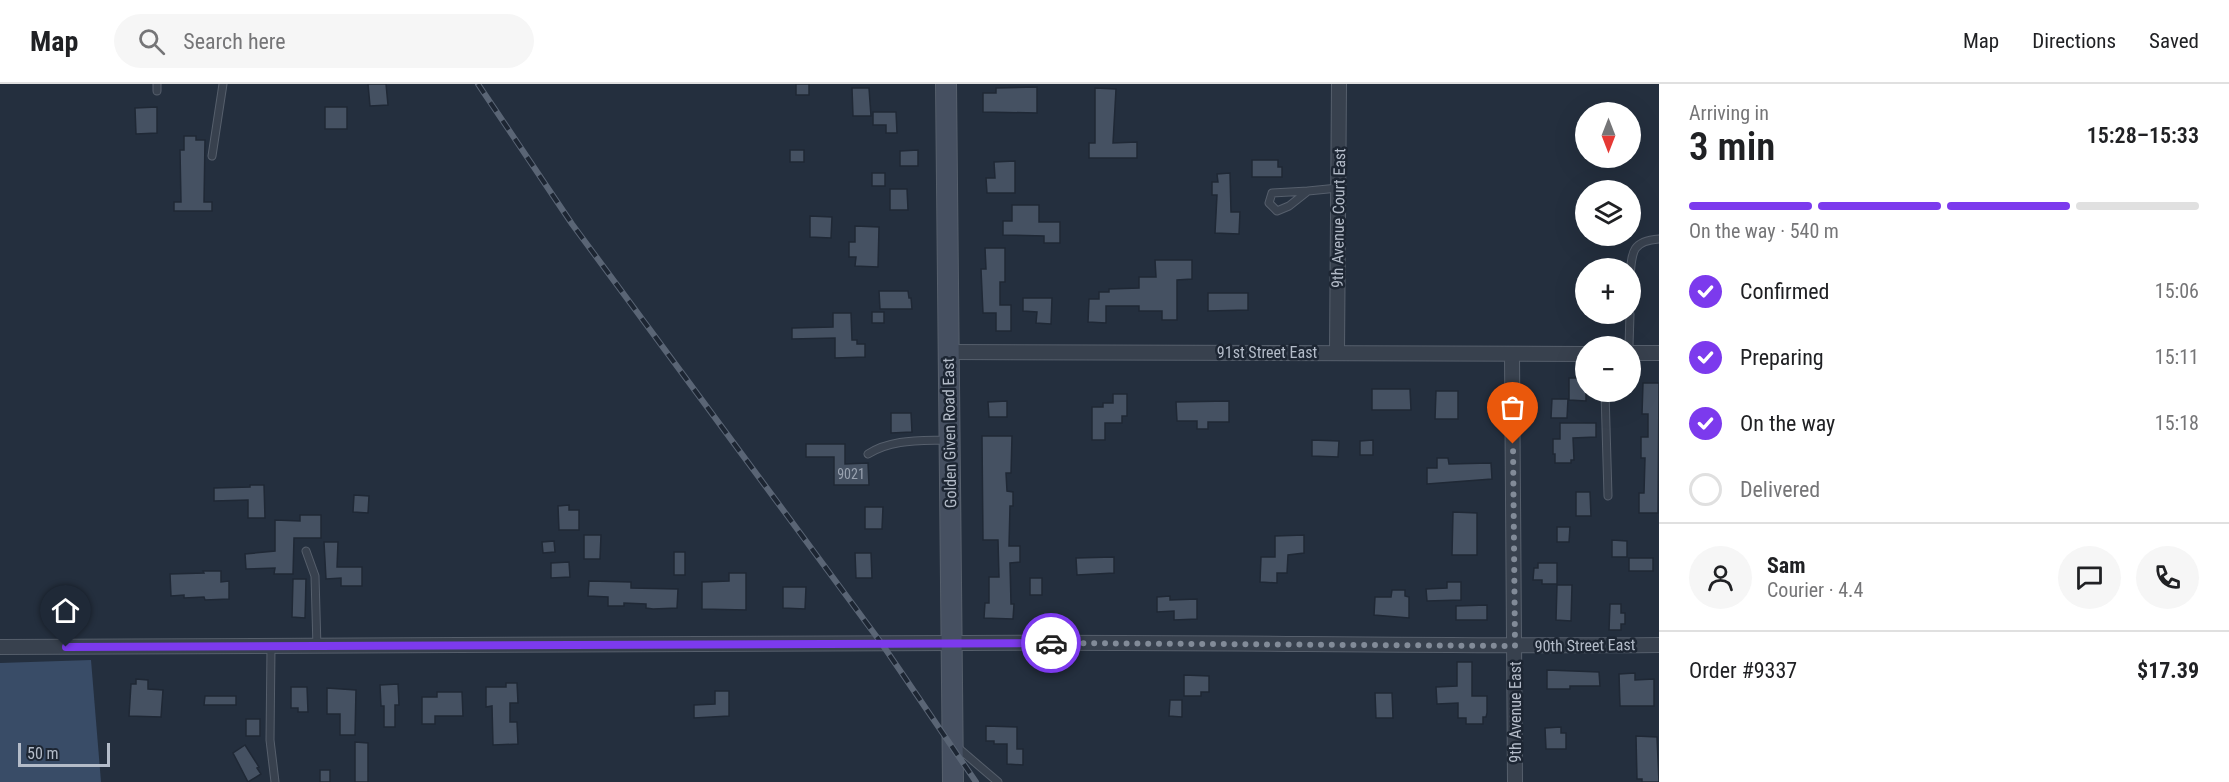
<!DOCTYPE html>
<meta charset="utf-8">
<style>
:root{--surface:#fff;--page:#f6f6f6;--text:#202124;--muted:#757577;--line:#e0e0e0;--accent:#7c3aed}
body{margin:0;font-family:"Roboto Condensed",sans-serif;background:var(--page);color:var(--text);height:100vh;display:flex;flex-direction:column;font-size:22px;white-space:nowrap}
*{box-sizing:border-box;margin:0}
p{font-size:20px;color:var(--muted)}
.icon{flex:none;width:33px;height:33px;fill:none;stroke:currentColor;stroke-width:2;stroke-linecap:round;stroke-linejoin:round}
.map{position:relative;flex:1;overflow:hidden}
.sheet{display:flex;flex-direction:column;background:var(--surface);width:570px}
.sheet>*{flex:none}
.needle{width:39px;rotate:180deg}
.fabs{position:absolute;left:1575px;top:18px;display:grid;gap:12px}
.fabs a{display:grid;place-items:center;width:66px;height:66px;border-radius:50%;background:var(--surface);box-shadow:0 6px 24px #0002;font-size:30px}
.scale{position:absolute;left:18px;bottom:15px;width:92px;box-sizing:border-box;padding-left:6px;border:3px solid #b4bcc9;border-top:0;font-size:16px;line-height:21px;white-space:nowrap;color:#b4bcc9;-webkit-text-stroke:4px #1d2633;paint-order:stroke}
.pin{position:absolute;display:grid;place-items:center;width:51px;height:51px;color:#fff;margin:-62px -26px;border-radius:50% 50% 50% 0;rotate:-45deg;box-shadow:0 0 6px #0007}
.pin .icon{rotate:45deg}
.courier{position:absolute;display:grid;place-items:center;width:60px;height:60px;margin:-30px;border:4px solid #7c3aed;border-radius:50%;background:#fff;color:#222;box-shadow:0 2px 8px #0007}
.head em{font-style:normal;font-weight:600}
.head div{display:flex;flex-direction:column-reverse}
.head{display:flex;align-items:center;justify-content:space-between;height:102px;padding:0 30px}
h1{font-size:39px;font-weight:600;line-height:45px}
.bar{display:grid;grid-template-columns:repeat(4,1fr);gap:9px 6px;align-content:center;height:72px;padding:0 30px}
.bar i{height:8px;border-radius:4px;background:var(--line)}
.bar .current{background:var(--accent)}
.bar p{grid-column:span 4}
.line{display:flex;align-items:center;gap:15px;padding:0 30px;border-top:2px solid var(--line)}
.line div{flex:1}
.round{display:grid;place-items:center;flex:none;width:63px;height:63px;border-radius:32px;background:var(--page)}
ol{padding:0 30px;list-style:none}
li{display:flex;align-items:center;gap:18px;height:66px}
li p{margin-inline-start:auto}
li .icon{padding:6px;border-radius:50%;background:var(--accent);color:#fff;stroke-width:4}
li:last-child{color:var(--muted)}
li i{width:33px;height:33px;border:3px solid var(--line);border-radius:50%}
header{display:flex;align-items:center;gap:36px;box-sizing:border-box;height:84px;padding:0 30px;background:var(--surface);border-bottom:2px solid var(--line)}
header strong{font-size:28px}
nav{display:flex;gap:33px;margin-inline-start:auto;font-size:21px}
.search{width:420px;height:54px;background:var(--page);display:flex;align-items:center;gap:15px;box-sizing:border-box;padding:0 21px;border-radius:33px;color:var(--muted);font-size:22px}
main{display:flex;flex:1;min-height:0}
.map>svg:first-child{display:block}
</style>
<header>
<strong>Map</strong>
<div class="search"><svg class="icon" aria-label="search" viewBox="0 0 24 24"><circle cx="10" cy="10" r="6"/><path d="M15 15l6 6"/></svg>Search here</div>
<nav><a>Map</a><a>Directions</a><a>Saved</a></nav>
</header>
<main>
<div class="map">
<svg width="1659" height="698" viewBox="0 0 1659 698">
<rect width="100%" height="100%" fill="#242f3e"/>
<path fill="#394c67" d="M91,576l10,122h-101v-119z"/>
<path fill="#455162" stroke="#1f2835" stroke-width="1.5" d="M368,0h18l2,21 -18,1z
M796,0h13v11h-13z
M1037,3v26l-54,-1v-19h13v-5z
M852,4h17l2,28h-18z
M1095,4l21,1 -3,54 24,-1v16h-48v-15h6z
M157,23v26l-21,1 -1,-26z
M325,23h22v22h-22z
M873,28h23l1,21h-11v-8h-13z
M184,52h12v4h9l-1,62h8v9h-38v-9h7l-1,-52h4z
M790,66h14v12h-14z
M918,66v16h-18v-15z
M1252,76h26v7h4v10h-30z
M1015,77v32h-28l-1,-15h9l-1,-16z
M872,89h13v13h-13z
M1230,89l1,39h9l-1,22 -24,-1 2,-38h-5v-13h6l-1,-8z
M890,105h17l1,21h-18z
M1012,121h27v17h21v21h-16v-7l-41,-1v-14h9z
M810,132l22,1 -1,21 -21,-1z
M855,142l24,1 -1,40 -23,-1 1,-9h-7v-15h6z
M985,164h20v34h-5v23h11v26h-15v-18h-13l-2,-44h5z
M1155,176h37v19l-15,1v40h-15v-9h-23v-5h-33v17l-18,-1 1,-23h10v-7h10v-3l30,-1v-11h17z
M879,207h29l1,7h2l1,11h-32z
M1208,209h40v17l-40,1z
M1023,214h29l-1,26 -15,-1 1,-11 -14,-1z
M872,228h12v11h-12z
M833,229h18l1,27h5v4h8v13l-30,1v-20l-43,1v-11l41,-1z
M1569,294h14v5h3v18l-17,-1z
M1643,299h16l-1,130h-19v-20h5l1,-35h-4v-21h7v-23h-6z
M1372,305h38l1,21h-39z
M1436,307h22v28h-23z
M1113,310h14v22h-5v7h-17v17h-13v-33h11v-4h10z
M1552,315h16l-1,19h-16z
M1007,317v16h-18l-1,-15z
M1229,317v21h-21v7h-11v-8h-20l-1,-19z
M891,329h20l1,19 -21,1z
M1560,339h36v14l-23,1 1,22h-3v3h-16v-9h-2v-15h7z
M982,352h30l-1,37h-5l1,18 6,1v14h-3l-1,40h11v16l-10,1 1,41h3l-1,15 -29,-1 1,-15h4v-26h10l-1,-37h-15z
M1312,356l27,1 -1,16 -26,-1z
M1373,356v15h-13v-14z
M806,360h39v20l23,-1 1,22h-35v-28h-28z
M1437,374h11l1,6 42,-1 1,16 -65,5v-16h10z
M250,401h14l1,33h-17v-18l-34,1v-13l36,-1z
M1576,408h14l1,24h-15z
M354,411l15,1 -1,17 -15,-1z
M569,421v5h10v20h-20l-1,-24z
M865,423h18l-1,22h-17z
M1453,428l24,1v42h-25z
M300,431h21v23h-27l-1,36h-19l1,-6 -29,1 -1,-15 30,-3v-31l25,1z
M1557,443h13l-1,15h-12z
M584,451h17l-1,24h-16z
M1304,451v18l-16,2 -1,18h-10v10l-17,-1 1,-25h14v-21z
M1612,456l15,1v16h-15z
M554,457l1,11 -12,1 -1,-11z
M324,458h14l-1,25h25v19h-21v-8l-15,1z
M674,468h11v23h-11z
M855,469h16l1,25h-16z
M1114,473v16l-37,2 -1,-17z
M1629,474h24v13h-24z
M569,478l1,15 -19,1v-15z
M1538,479h19v21h-15v-4h-9l1,-12h4z
M203,487h18v11l8,-1v18l-24,1 -1,-3 -20,1v-3l-13,1 -1,-22 34,-1z
M729,489h17v37l-44,-1v-27l27,-1z
M1030,494h12v17h-12z
M293,495h13l-1,39 -13,-1z
M589,497l42,1v6l47,1 -1,19 -24,1 -7,-1v-4l-22,-1v3h-16v-9l-20,-1z
M1447,498h14v18l-34,1 -1,-12 21,-1z
M1557,501h15l-1,36 -15,-1z
M783,503h23l-1,22 -22,-1z
M1392,506h13v6l4,1v21l-35,-3 1,-18h16z
M1170,512v4l27,-1v20l-23,1v-9l-17,1v-15z
M1610,520h11v9h4v11h-4v6h-12z
M1487,521v15h-31v-14z
M1457,578h15v34h15v17l-1,4h-3v7h-17v-6h-8v-15l-21,1 -1,-17 21,-1z
M1547,586l52,2 1,14h-30v3h-23z
M1635,589v7l19,-1v27h-34l-1,-32z
M1184,591l25,1v16h-8v4h-17z
M136,595l12,1v9l15,1 -2,27 -32,-1 2,-32h5z
M506,599h11l1,20h-8v19h7l1,22 -25,1 -1,-39 -6,1v-20h20z
M398,600l1,21h-4v22h-11v-21h-3l-1,-21z
M291,603h16l1,25h-10v-4h-7z
M327,604l29,2 -1,45h-15v-21h-13z
M715,607h14v25l-35,2v-13l21,-1z
M437,608h25l1,24h-28v8h-13v-27h15z
M1375,609h17l1,25h-17z
M205,612h31v9h-32z
M1170,616h12v17l-13,-1z
M246,635h14v17h-14z
M986,642l31,1v22h6v16l-16,-1v-20h-13v-3h-8z
M1561,643v6h5v16h-20l-1,-21z
M1636,652l21,1 2,45h-17v-3h-5z
M355,658l13,1v39h-13z
M245,661l14,22 -2,1 4,6 -13,8 -15,-29z
M320,686h10v12h-10z"/>
<g fill="none" stroke-linecap="round" stroke-linejoin="round">
<g stroke="#565f6c" stroke-width="9">
<path id="lane" d="M157,0v7
M212,72l11,-72
M1308,107l-36,2 -3,10 8,8 12,-5 19,-15 30,-3
M1630,193c2,-24 1,-36 29,-38
M1629,262l1,-32
M1605,308l3,104
M868,370c24,-15 51,-13 79,-14
M306,467l9,25 2,72
M271,564l-1,92 5,42
M957,663l41,35"/>
</g>
<g stroke="#565f6c" stroke-width="16">
<path id="street" d="M948,268l638,2
M1337,268l2,-268
M1630,269h29
M1512,271l3,427
M0,563c317,0 634,-2 950,-4 237,-2 473,4 709,2"/>
</g>
<g stroke="#565f6c" stroke-width="22">
<path id="secondary" d="M946,0l7,698"/>
</g>
<use href="#lane" stroke="#38414e" stroke-width="7"/>
<use href="#street" stroke="#38414e" stroke-width="14"/>
<use href="#secondary" stroke="#465061" stroke-width="20"/>
<g stroke="#5a6575" stroke-width="6">
<path id="rail" d="M478,0l94,140 310,420 94,138"/>
</g>
<use href="#rail" stroke="#1d2633" stroke-width="4" stroke-dasharray="11" stroke-linecap="butt"/>
</g>
<g fill="none" stroke-linecap="round" stroke-linejoin="round">
<path stroke="#828b98" stroke-width="6" stroke-dasharray="0 10.8" d="M1051,559l464,3 -2,-202"/>
<path stroke="#7c3aed" stroke-width="8" d="M66,563l985,-4"/>
</g>
<g text-anchor="middle" stroke-width="5" stroke-linejoin="round" paint-order="stroke">
<g font-size="14" fill="#98a1af">
<text x="851" y="395">9021</text>
</g>
<g font-size="16" fill="#b4bcc9" stroke="#1d2633">
<text transform="translate(1338 134) rotate(-89)" y="6">9th Avenue Court East</text>
<text x="1267" y="274">91st Street East</text>
<text transform="translate(949 349) rotate(-91)" y="6">Golden Given Road East</text>
<text transform="translate(1585 561) rotate(-1)" y="6">90th Street East</text>
<text transform="translate(1515 628) rotate(-90)" y="6">9th Avenue East</text>
</g>
</g>
</svg>
<div class="fabs">
<a><svg class="needle" viewBox="-14 -14 28 28"><path d="M0-13l5 13h-10z" fill="#e53935"/><path d="M0 13l5-13h-10z" fill="#757577"/></svg></a>
<a><svg class="icon" aria-label="layers" viewBox="0 0 24 24"><path d="M12 4l9 5-9 5-9-5zM3 14l9 5 9-5"/></svg></a>
<a>+</a>
<a>−</a>
</div>
<div class="scale">50 m</div>
<div class="pin" style="left:1513px;top:360px;background:#ea580c"><svg class="icon" aria-label="bag" viewBox="0 0 24 24"><path d="M5 8h14l-1 12H6zM9 8a3 3 0 0 1 6 0"/></svg></div>
<div class="pin" style="left:66px;top:563px;background:#1f2937"><svg class="icon" aria-label="home" viewBox="0 0 24 24"><path d="M3 11l9-7 9 7M6 9v11h12V9"/></svg></div>
<div class="courier" style="left:1051px;top:559px"><svg class="icon" aria-label="car" viewBox="0 0 24 24"><path d="M5 17H2v-5l4-1 3-4h7l3 4 3 1v5h-3M9 17h6M6 11h13"/><circle cx="7" cy="17" r="2"/><circle cx="17" cy="17" r="2"/></svg></div>
</div>
<section class="sheet">
<div class="head"><div><h1>3 min</h1><p>Arriving in</p></div><em>15:28–15:33</em></div>
<div class="bar"><i class="current"></i><i class="current"></i><i class="current"></i><i></i><p>On the way · 540 m</p></div>
<ol>
<li><svg class="icon" aria-label="check" viewBox="0 0 24 24"><path d="M5 12l5 5 9-10"/></svg>Confirmed<p>15:06</p></li>
<li><svg class="icon" aria-label="check" viewBox="0 0 24 24"><path d="M5 12l5 5 9-10"/></svg>Preparing<p>15:11</p></li>
<li><svg class="icon" aria-label="check" viewBox="0 0 24 24"><path d="M5 12l5 5 9-10"/></svg>On the way<p>15:18</p></li>
<li><i></i>Delivered</li>
</ol>
<div class="line" style="height:108px"><a class="round"><svg class="icon" aria-label="person" viewBox="0 0 24 24"><circle cx="12" cy="8" r="4"/><path d="M4 21q1-7 8-7t8 7"/></svg></a><div><b>Sam</b><p>Courier · 4.4</p></div><a class="round"><svg class="icon" aria-label="chat" viewBox="0 0 24 24"><path d="M4 5h16v11H9l-5 4z"/></svg></a><a class="round"><svg class="icon" aria-label="phone" viewBox="0 0 24 24"><path d="M5 4h4l2 5-3 2q2 4 5 5l2-3 5 2v4C11 20 4 13 5 4z"/></svg></a></div>
<div class="line" style="height:78px"><div>Order #9337</div><b>$17.39</b></div>
</section>
</main>
